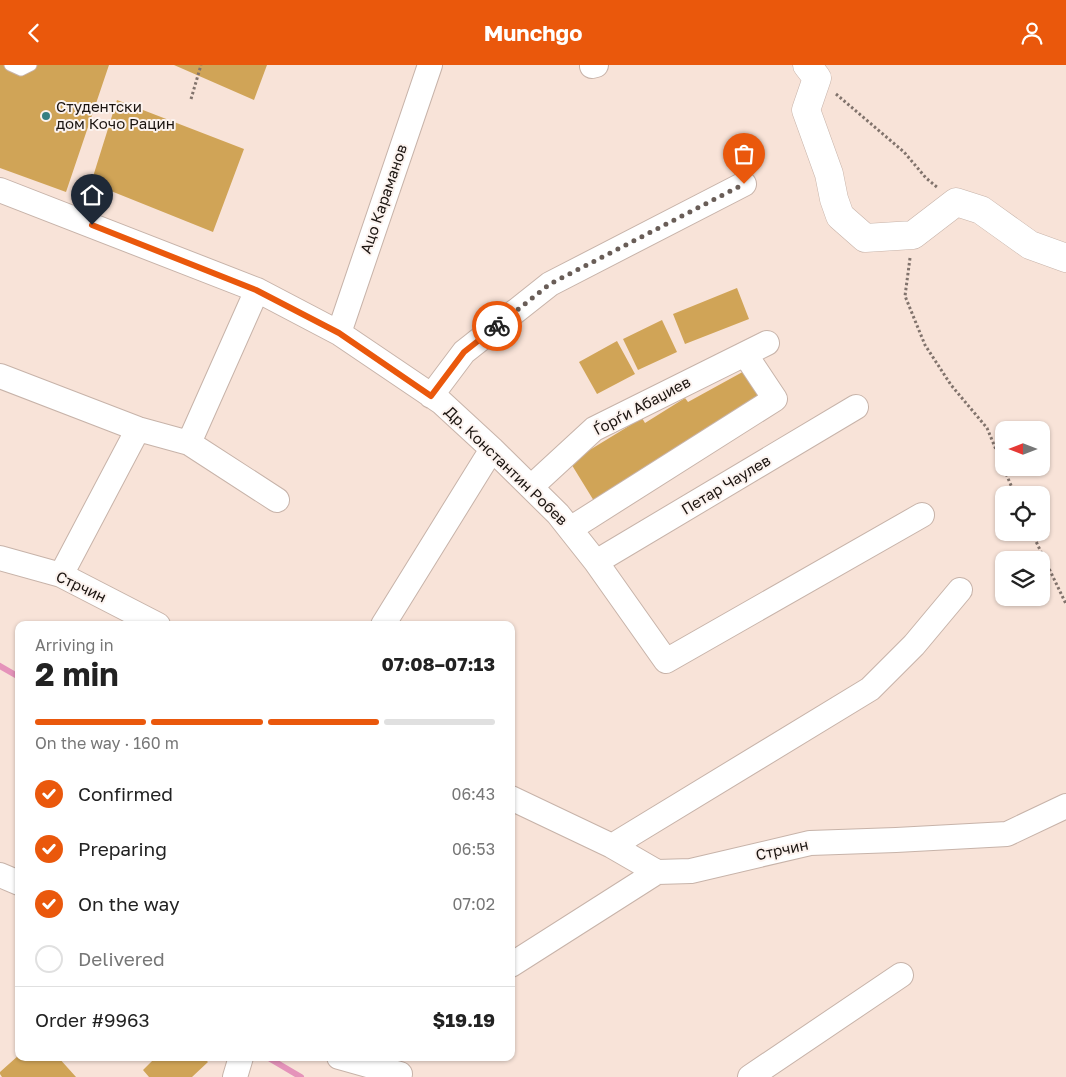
<!DOCTYPE html>
<meta charset="utf-8">
<style>
:root{--surface:#fff;--page:#f2f2f2;--text:#222;--muted:#767676;--line:#e0e0e0;--accent:#ea580c}
body{margin:0;font-family:"Golos Text",sans-serif;background:var(--page);color:var(--text);height:100vh;display:flex;flex-direction:column;font-size:19px;white-space:nowrap}
*{box-sizing:border-box;margin:0}
p{font-size:16px;color:var(--muted)}
.icon{flex:none;width:28px;height:28px;fill:none;stroke:currentColor;stroke-width:2;stroke-linecap:round;stroke-linejoin:round}
.map{position:relative;flex:1;overflow:hidden}
.panel{position:absolute;left:15px;top:556px;width:500px;height:440px;display:flex;flex-direction:column;background:var(--surface);border-radius:10px;box-shadow:0 1px 4px #0004}
.panel>*{flex:none}
.needle{width:32px;rotate:270deg}
.fabs{position:absolute;left:995px;top:356px;display:grid;gap:10px}
.fabs a{display:grid;place-items:center;width:55px;height:55px;border-radius:10px;background:var(--surface);box-shadow:0 1px 4px #0004;font-size:25px}
.pin{position:absolute;display:grid;place-items:center;width:42px;height:42px;color:#fff;margin:-51px -21px;border-radius:50% 50% 50% 0;rotate:-45deg;box-shadow:0 0 5px #0007}
.pin .icon{rotate:45deg}
.courier{position:absolute;display:grid;place-items:center;width:50px;height:50px;margin:-25px;border:4px solid #ea580c;border-radius:50%;background:#fff;color:#222;box-shadow:0 1px 6px #0007}
.headline em{font-style:normal;font-weight:700}
.headline div{display:flex;flex-direction:column-reverse}
.headline{display:flex;align-items:center;justify-content:space-between;height:85px;padding:0 20px}
h1{font-size:32px;font-weight:700;line-height:38px}
.bar{display:grid;grid-template-columns:repeat(4,1fr);gap:8px 5px;align-content:center;height:60px;padding:0 20px}
.bar i{height:6px;border-radius:4px;background:var(--line)}
.bar .selected{background:var(--accent)}
.bar p{grid-column:span 4}
.line{display:flex;align-items:center;gap:12px;padding:0 20px;border-top:1px solid var(--line)}
.line div{flex:1}
ol{padding:0 20px;list-style:none}
li{display:flex;align-items:center;gap:15px;height:55px}
li p{margin-inline-start:auto}
li .icon{padding:5px;border-radius:50%;background:var(--accent);color:#fff;stroke-width:4}
li:last-child{color:var(--muted)}
li i{width:28px;height:28px;border:2px solid var(--line);border-radius:50%}
header{display:flex;justify-content:space-between;align-items:center;height:65px;padding:0 20px;background:var(--accent);color:#fff;font-size:22px;font-weight:700}
.map>svg:first-child{display:block}
</style>
<header><svg class="icon" aria-label="back" viewBox="0 0 24 24"><path d="M15 5l-7 7 7 7"/></svg>Munchgo<svg class="icon" aria-label="person" viewBox="0 0 24 24"><circle cx="12" cy="8" r="4"/><path d="M4 21q1-7 8-7t8 7"/></svg></header>
<div class="map">
<svg width="1066" height="1012" viewBox="0 0 1066 1012">
<rect width="100%" height="100%" fill="#f8e3d8"/>
<g fill="none" stroke-linecap="round" stroke-linejoin="round">
<path stroke="#e593ba" stroke-width="6" d="M0,601l19,11
M267,992l34,20"/>
</g>
<path fill="#d0a457" d="M0,0h109l-43,127 -66,-24z
M174,0h93l-13,35z
M117,35l127,49 -31,83 -122,-49z
M737,223l12,31 -64,25 -12,-30z
M662,255l15,32 -39,18 -15,-31z
M617,276l18,33 -38,20 -18,-32z
M748,304l17,27 -171,105 -24,-39 72,-44 3,5 40,-25 3,4z
M19,990v2h39l18,20h-74l-2,-3v-2z
M156,992h47l5,5 -16,15h-43l-6,-7z"/>
<g fill="none" stroke-linecap="round" stroke-linejoin="round">
<g stroke="#c7b3a9" stroke-width="13">
<path id="lane" d="M10,0l11,5 10,-5"/>
</g>
<g stroke="#c7b3a9" stroke-width="26">
<path id="street" d="M592,1l4,-1
M0,125l257,100 82,43 102,69 51,47 66,65 38,48 70,99 256,-146
M339,268l91,-268
M0,311l138,53 51,14 88,57
M431,331l33,-44 86,-68 194,-100
M189,378l68,-153
M531,422l63,-58 173,-86
M570,464l205,-130 -30,-45
M0,493l61,17 97,50
M596,497l260,-155
M61,510l77,-146
M383,560l109,-176
M511,733l101,48 45,26 34,-1 119,-28 86,-3 111,-6 59,-28
M612,781l258,-157 44,-44 46,-55
M0,810l19,8
M511,900l146,-93
M339,992l61,17
M235,1012l6,-20
M750,1012l151,-102"/>
</g>
<g stroke="#c7b3a9" stroke-width="29">
<path id="secondary" d="M807,0l10,13 -11,32 23,64 5,25 6,17 25,22 48,-3 43,-33 25,8 49,35 36,13"/>
</g>
<path stroke="#81736c" stroke-width="3" stroke-dasharray="2.5 2.5" stroke-linecap="butt" d="M836,29l68,58 22,26 12,10
M191,34l10,-34
M910,193l-5,38 20,49 26,40 36,43 28,67
M1032,468l34,71"/>
<use href="#lane" stroke="#fff" stroke-width="11"/>
<use href="#street" stroke="#fff" stroke-width="24"/>
<use href="#secondary" stroke="#fff" stroke-width="28"/>
</g>
<g fill="none" stroke-linecap="round" stroke-linejoin="round">
<path stroke="#695d57" stroke-width="5" stroke-dasharray="0 9" d="M497,261l53,-42 194,-100"/>
<path stroke="#ea580c" stroke-width="6" d="M92,160l164,65 83,43 92,63 33,-44 33,-26"/>
</g>
<circle fill="#367f82" stroke="#fcf3ef" stroke-width="2" cx="46" cy="51" r="5"/>
<g text-anchor="middle" stroke-width="4" stroke-linejoin="round" paint-order="stroke">
<g font-size="15" fill="#1c1511" stroke="#fcf3ef" text-anchor="start">
<text x="56" y="47">Студентски<tspan x="56" dy="17">дом Кочо Рацин</tspan></text>
</g>
<g font-size="15" fill="#1c1511" stroke="#fcf3ef">
<text transform="translate(384 134) rotate(-71)" y="5">Ацо Караманов</text>
<text transform="translate(642 341) rotate(-28)" y="5">Ѓорѓи Абаџиев</text>
<text transform="translate(506 401) rotate(44)" y="5">Др. Константин Робев</text>
<text transform="translate(726 420) rotate(-31)" y="5">Петар Чаулев</text>
<text transform="translate(81 522) rotate(25)" y="5">Стрчин</text>
<text transform="translate(782 785) rotate(-12)" y="5">Стрчин</text>
</g>
</g>
</svg>
<div class="fabs">
<a><svg class="needle" viewBox="-14 -14 28 28"><path d="M0-13l5 13h-10z" fill="#e53935"/><path d="M0 13l5-13h-10z" fill="#767676"/></svg></a>
<a><svg class="icon" aria-label="locate" viewBox="0 0 24 24"><circle cx="12" cy="12" r="6"/><path d="M12 2v4M12 18v4M2 12h4M18 12h4"/></svg></a>
<a><svg class="icon" aria-label="layers" viewBox="0 0 24 24"><path d="M12 4l9 5-9 5-9-5zM3 14l9 5 9-5"/></svg></a>
</div>
<div class="pin" style="left:744px;top:119px;background:#ea580c"><svg class="icon" aria-label="bag" viewBox="0 0 24 24"><path d="M5 8h14l-1 12H6zM9 8a3 3 0 0 1 6 0"/></svg></div>
<div class="pin" style="left:92px;top:160px;background:#1f2937"><svg class="icon" aria-label="home" viewBox="0 0 24 24"><path d="M3 11l9-7 9 7M6 9v11h12V9"/></svg></div>
<div class="courier" style="left:497px;top:261px"><svg class="icon" aria-label="bike" viewBox="0 0 24 24"><circle cx="6" cy="16" r="4"/><circle cx="18" cy="16" r="4"/><path d="M6 16l4-8h5l3 8M10 8l3 8H6M13 5h3"/></svg></div>
<section class="panel">
<div class="headline"><div><h1>2 min</h1><p>Arriving in</p></div><em>07:08–07:13</em></div>
<div class="bar"><i class="selected"></i><i class="selected"></i><i class="selected"></i><i></i><p>On the way · 160 m</p></div>
<ol>
<li><svg class="icon" aria-label="check" viewBox="0 0 24 24"><path d="M5 12l5 5 9-10"/></svg>Confirmed<p>06:43</p></li>
<li><svg class="icon" aria-label="check" viewBox="0 0 24 24"><path d="M5 12l5 5 9-10"/></svg>Preparing<p>06:53</p></li>
<li><svg class="icon" aria-label="check" viewBox="0 0 24 24"><path d="M5 12l5 5 9-10"/></svg>On the way<p>07:02</p></li>
<li><i></i>Delivered</li>
</ol>
<div class="line" style="height:65px"><div>Order #9963</div><b>$19.19</b></div>
</section>
</div>
